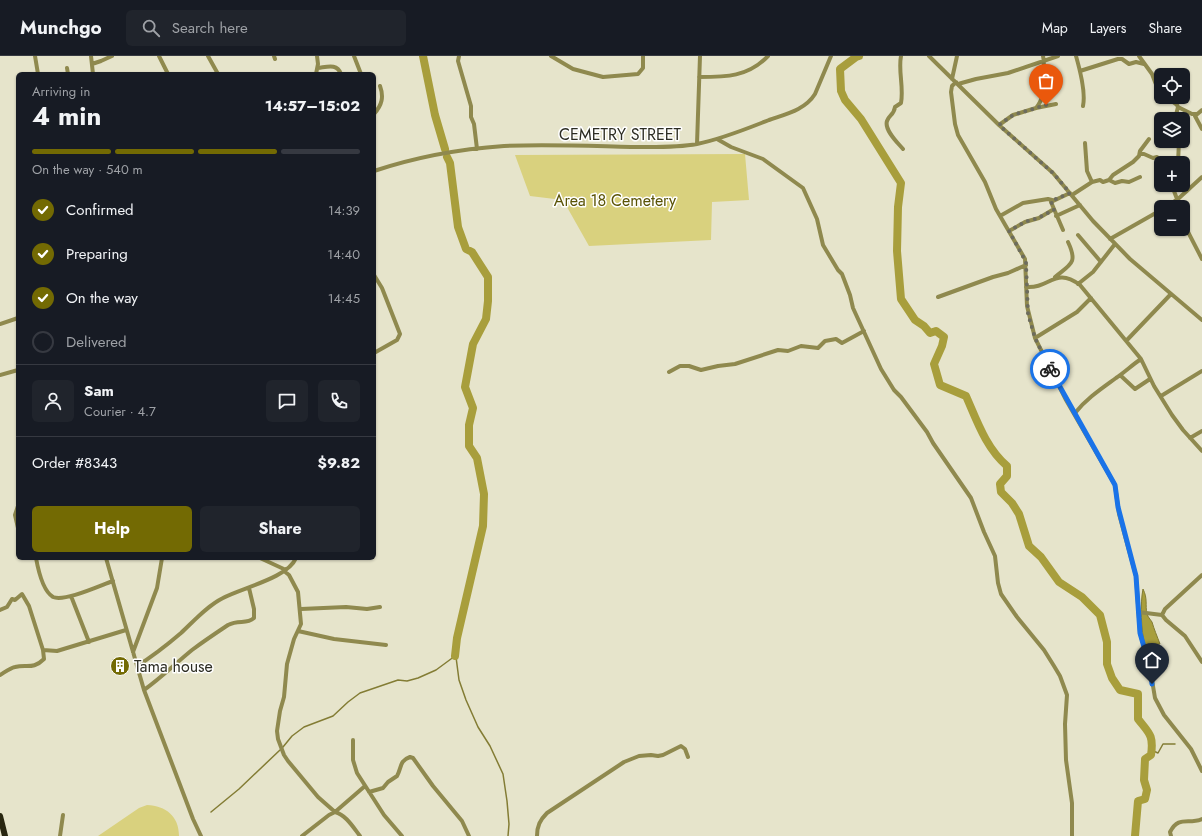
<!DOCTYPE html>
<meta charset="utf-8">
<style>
:root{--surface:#171b24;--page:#20242c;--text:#f1f3f6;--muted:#9ea1a6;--line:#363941;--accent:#736a03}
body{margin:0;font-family:Jost,sans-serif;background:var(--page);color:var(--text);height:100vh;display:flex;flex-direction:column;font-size:15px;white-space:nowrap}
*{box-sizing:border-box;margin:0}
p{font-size:13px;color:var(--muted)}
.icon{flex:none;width:22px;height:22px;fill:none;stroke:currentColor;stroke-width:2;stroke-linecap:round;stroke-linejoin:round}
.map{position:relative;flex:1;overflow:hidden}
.drawer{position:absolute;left:16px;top:16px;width:360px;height:488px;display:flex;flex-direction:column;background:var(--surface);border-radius:6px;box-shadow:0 1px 3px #0004}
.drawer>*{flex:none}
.tools{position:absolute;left:1154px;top:12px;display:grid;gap:8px}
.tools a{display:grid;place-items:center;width:36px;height:36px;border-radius:6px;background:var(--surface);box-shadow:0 1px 3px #0004;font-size:20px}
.pin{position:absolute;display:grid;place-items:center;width:34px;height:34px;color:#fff;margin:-41px -17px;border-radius:50% 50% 50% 0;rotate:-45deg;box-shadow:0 0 4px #0007}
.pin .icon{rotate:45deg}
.courier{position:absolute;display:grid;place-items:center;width:40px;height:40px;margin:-20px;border:3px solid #1a73e8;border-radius:50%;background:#fff;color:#222;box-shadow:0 1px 5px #0007}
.head em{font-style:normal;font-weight:700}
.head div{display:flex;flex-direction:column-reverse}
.head{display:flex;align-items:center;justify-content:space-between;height:68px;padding:0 16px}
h1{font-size:26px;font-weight:700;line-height:30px}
.bar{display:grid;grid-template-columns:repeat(4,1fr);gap:6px 4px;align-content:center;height:48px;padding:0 16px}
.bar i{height:5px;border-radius:3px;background:var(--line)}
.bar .active{background:var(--accent)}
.bar p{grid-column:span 4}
.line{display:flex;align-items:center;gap:10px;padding:0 16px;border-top:1px solid var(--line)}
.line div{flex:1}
.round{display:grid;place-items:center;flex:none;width:42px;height:42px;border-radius:6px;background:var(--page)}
ol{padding:0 16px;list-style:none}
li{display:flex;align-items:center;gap:12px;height:44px}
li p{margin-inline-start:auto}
li .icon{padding:4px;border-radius:50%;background:var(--accent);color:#fff;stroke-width:4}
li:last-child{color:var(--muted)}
li i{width:22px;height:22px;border:2px solid var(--line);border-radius:50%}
.button{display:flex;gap:8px;margin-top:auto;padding:8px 16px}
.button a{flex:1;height:46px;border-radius:6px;background:var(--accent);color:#fff;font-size:16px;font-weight:700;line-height:46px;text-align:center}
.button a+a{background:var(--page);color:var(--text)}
header{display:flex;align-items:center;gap:24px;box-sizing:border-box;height:56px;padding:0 20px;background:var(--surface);border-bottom:1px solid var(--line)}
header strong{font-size:19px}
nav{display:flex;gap:22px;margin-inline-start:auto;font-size:14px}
.search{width:280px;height:36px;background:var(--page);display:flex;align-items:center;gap:10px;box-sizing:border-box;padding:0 14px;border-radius:6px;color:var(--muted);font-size:15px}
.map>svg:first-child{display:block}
</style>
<header>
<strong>Munchgo</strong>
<div class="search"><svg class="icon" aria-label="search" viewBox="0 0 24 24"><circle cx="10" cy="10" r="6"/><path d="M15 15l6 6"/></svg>Search here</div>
<nav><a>Map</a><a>Layers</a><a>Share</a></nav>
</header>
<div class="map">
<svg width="1202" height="780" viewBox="0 0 1202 780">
<rect width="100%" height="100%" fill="#e6e4cb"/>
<path fill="#d9d17e" d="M745,98l4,46 -37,2 -1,38 -122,6 -26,-46 -33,-4 -15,-41z
M147,749c19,1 32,11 32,31h-81l41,-28z"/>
<path fill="#a89e3c" stroke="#837c34" d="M1143,533c5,10 2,16 4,25 1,3 3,5 5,8 2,7 5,14 8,22l-15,1c-4,-13 -5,-42 -2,-56z"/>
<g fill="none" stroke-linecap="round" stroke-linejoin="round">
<path stroke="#837c34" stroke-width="1.5" d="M456,601l3,23 7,20 12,27 12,19 13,28 4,27 2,23 -1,12
M283,691l9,-11 12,-9 29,-11 15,-14 12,-9 38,-13 9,1 11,-3 18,-8 19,-14
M1151,694l7,3 5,-9h12
M211,756l28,-23 41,-39"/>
<path stroke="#a89e3c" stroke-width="8" d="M423,0l12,59 10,34
M859,0l-3,1 -16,12 1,22 4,9 16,19 40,64 -3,24 -1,44 4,48 14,21 9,6 6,7 6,-2 8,6 -2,9 -8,18 6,21 26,11c11,25 20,52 41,70v10l-7,8 1,8 11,11 7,11 10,32 12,11 18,25 23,15 18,18 7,27v22l5,14 8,12 18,4v25c11,14 16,16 13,36l-6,4 -1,21 3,10 -2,9 -7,2 -3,35
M447,101l3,6 8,64 8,22 6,3 16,25v24l-2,18 -13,25 -8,43 8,21 -4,17v21l8,12 7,36 -1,32 -26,112 -2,18"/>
<path stroke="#8f894e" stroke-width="4" d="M35,0l3,18
M91,0l2,18
M159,0l9,18
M208,0l10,18
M274,0l1,3
M354,0l7,18
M459,0l-1,5 13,45v11l3,7 3,25
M551,0l22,13 30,8 35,-3 5,-6v-12
M901,0c-3,15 3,31 0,47l-6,4c-1,8 -6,8 -8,14 -3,9 11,22 16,28
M929,0l70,69 54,48 40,48 37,38 72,61
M1076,0c4,14 10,36 7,50
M1139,0l13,18 5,13 4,5
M92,8l9,-3 11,-5
M67,12l1,6
M318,12c9,-1 19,-5 23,6
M1080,15l38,-12h4l7,5 7,-2 8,2
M316,18l2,-10 -1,-8
M699,21c27,0 49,0 69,-21
M952,23l5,-23
M956,26l-4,4 -1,6 4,32 3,11 27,47 11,27 29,50 2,47 8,32 31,62 49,85 4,29 17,62 4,57 10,35 5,30 9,17 27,34 11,22
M958,28l18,-5 32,-6 50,-17
M1166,41l11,8 1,2 -3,12
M1178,51l14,7h5
M1036,52l20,-4
M1202,54l-7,6 7,13
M374,58c8,-9 10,-17 6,-28
M999,69l14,-10 23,-7c8,-9 7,-19 7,-30 0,-8 2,-14 0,-22
M717,83l14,8 32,12 40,29 14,31 6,26 15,25 4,4 8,21 3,13 28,61 13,21 7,7 26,35 6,11 38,55 13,34 11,24 3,27 3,11 16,23 27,33 10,16 6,10 7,19 -2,29 1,36 6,43v33
M1085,87l2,28 5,11
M697,88l3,-88
M1140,98h4l9,4 4,-1 7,6
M1178,107l1,-22
M374,115c42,-14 86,-22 130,-25 42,-2 85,0 127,1 22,0 45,1 66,-3 25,-5 49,-15 72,-24 17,-6 36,-10 46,-26l16,-38
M1109,124l4,-5 20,-13 6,-6 1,-5 9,-12
M1175,129l-1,6 6,16
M1072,139l20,-13 8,-2 3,2 6,-2 6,3 7,-2 7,1 11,-5
M1166,151l12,-8 24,-22
M1000,160l23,-13 25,-4 4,1
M1056,160l24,-11
M1183,161l4,13 15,29
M1063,174l-12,-28 19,-9
M1009,175l16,-9 14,-4 15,-9
M1078,179l23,27
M1110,183l51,-29
M374,219l8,13 18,46 -3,6 -23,13
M1055,221c16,-13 23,-14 13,-35
M1078,228l15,-12 22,-28
M1026,231c24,2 29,-21 54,-2l61,74 13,27 18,29 11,15 19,21
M938,241l55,-20 15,-4 18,-8
M0,268l18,-6
M1035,282l42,-26 14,-14
M1127,284l44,-46
M669,316l11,-6h9l12,4 17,-4 17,-2 43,-14 10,1 13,-5 17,2 7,-7 11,-2 6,4 22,-12
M0,319l18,-5
M1120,319l15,14 15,-10
M1161,340l41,-25
M1075,357c11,-14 26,-24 41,-35 9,-6 16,-13 25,-19
M1190,382l12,-7
M18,450l-3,9 3,13
M36,502c2,11 7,33 17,39 12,5 48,-12 60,-16
M106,502l38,132 49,129 8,17
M260,502l26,12
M284,515l5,4 9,17 3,32 -7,15 -7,25 -3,33 -4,14 -3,20 1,8 6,16 4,6 30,36 17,15 30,-26
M1202,519l-37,34 -3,6 4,5 19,16 17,26
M71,540l18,46
M301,553l45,-2 21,2 13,-2
M0,554l7,-3 5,-8 3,1 7,-6 7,12 14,44 14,1 69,-21
M1138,556l24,3
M298,575l36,8 52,6
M133,596l24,-64 5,-30
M137,610c16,-10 30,-21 44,-33 13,-12 26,-27 42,-35 18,-10 65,-20 73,-40
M0,619c5,-3 10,-7 15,-8 12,-3 18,3 29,-8l-1,-9
M144,634c17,-12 32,-27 48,-40 12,-9 24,-17 36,-25 11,-6 18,0 26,-7v-9l-5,-21
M353,684v20l4,13 27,42 18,21
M369,736l14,-4 5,-6 9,-6c5,-9 2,-15 13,-19l3,1 20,28 29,35 7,15
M60,780l3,-21
M302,780l27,-21 6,-3c11,3 18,15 25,24
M537,780c0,-10 3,-16 10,-23l77,-51 15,-6 12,-1 7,1 5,-1 18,-9 4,3 3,8
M1171,780l-1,-4c9,-17 18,-7 32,-13"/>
<path stroke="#282610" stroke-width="6" d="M0,760l5,20"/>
</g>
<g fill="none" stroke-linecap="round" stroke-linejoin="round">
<path stroke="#6d6c5d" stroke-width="4" stroke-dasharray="0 7.2" d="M1046,49l-33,10 -14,10 54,48 17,20 -19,8 3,9 -16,8 -13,4 -16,9 17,31 2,52 7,24 15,31"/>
<path stroke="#1a73e8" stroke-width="5" d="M1050,313l65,116 3,22 18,69 4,57 10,35 2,16"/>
</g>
<defs>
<g id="building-disc" transform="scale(1)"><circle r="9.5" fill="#736a03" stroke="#fff"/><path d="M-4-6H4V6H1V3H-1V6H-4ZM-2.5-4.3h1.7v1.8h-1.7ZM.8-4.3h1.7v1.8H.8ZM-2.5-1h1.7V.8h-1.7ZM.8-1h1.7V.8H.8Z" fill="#fff"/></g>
</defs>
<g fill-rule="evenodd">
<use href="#building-disc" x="120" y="610"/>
</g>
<g text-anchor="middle" stroke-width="3" stroke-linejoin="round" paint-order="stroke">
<g font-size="16" fill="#2c2c22" stroke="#fff">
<text x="620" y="84">CEMETRY STREET</text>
</g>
<g font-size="16" fill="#5a5305" stroke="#fff">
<text x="615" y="150">Area 18 Cemetery</text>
</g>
<g font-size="16" fill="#2c2c22" stroke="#fff" text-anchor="start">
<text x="134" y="616">Tama house</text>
</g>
</g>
</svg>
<div class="tools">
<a><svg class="icon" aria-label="locate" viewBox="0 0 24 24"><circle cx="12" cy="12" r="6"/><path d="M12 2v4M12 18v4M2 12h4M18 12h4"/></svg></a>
<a><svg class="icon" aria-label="layers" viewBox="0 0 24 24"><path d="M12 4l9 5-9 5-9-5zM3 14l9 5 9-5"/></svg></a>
<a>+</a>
<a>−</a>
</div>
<div class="pin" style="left:1046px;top:49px;background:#ea580c"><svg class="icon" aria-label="bag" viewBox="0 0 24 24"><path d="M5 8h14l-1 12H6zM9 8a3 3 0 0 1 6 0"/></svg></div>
<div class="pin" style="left:1152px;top:628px;background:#1f2937"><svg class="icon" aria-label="home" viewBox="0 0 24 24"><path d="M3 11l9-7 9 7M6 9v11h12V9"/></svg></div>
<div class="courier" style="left:1050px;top:313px"><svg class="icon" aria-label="bike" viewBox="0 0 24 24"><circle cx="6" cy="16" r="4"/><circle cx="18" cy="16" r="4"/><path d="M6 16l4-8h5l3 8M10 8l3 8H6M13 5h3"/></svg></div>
<section class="drawer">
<div class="head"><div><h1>4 min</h1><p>Arriving in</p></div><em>14:57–15:02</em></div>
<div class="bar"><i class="active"></i><i class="active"></i><i class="active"></i><i></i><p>On the way · 540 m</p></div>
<ol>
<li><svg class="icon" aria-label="check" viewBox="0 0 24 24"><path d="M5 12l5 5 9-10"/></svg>Confirmed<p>14:39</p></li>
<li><svg class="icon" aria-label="check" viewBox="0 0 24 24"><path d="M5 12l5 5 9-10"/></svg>Preparing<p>14:40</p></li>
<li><svg class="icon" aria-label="check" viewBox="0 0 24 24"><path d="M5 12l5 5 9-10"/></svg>On the way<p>14:45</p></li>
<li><i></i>Delivered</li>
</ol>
<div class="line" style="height:72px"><a class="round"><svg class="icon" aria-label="person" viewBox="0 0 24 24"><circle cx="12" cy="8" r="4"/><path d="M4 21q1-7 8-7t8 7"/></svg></a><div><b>Sam</b><p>Courier · 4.7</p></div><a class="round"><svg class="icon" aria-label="chat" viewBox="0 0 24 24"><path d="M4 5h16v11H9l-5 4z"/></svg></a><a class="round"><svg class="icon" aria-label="phone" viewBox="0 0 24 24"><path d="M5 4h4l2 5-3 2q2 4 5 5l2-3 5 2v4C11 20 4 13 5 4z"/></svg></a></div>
<div class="line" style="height:52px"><div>Order #8343</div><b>$9.82</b></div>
<div class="button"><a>Help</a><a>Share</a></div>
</section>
</div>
